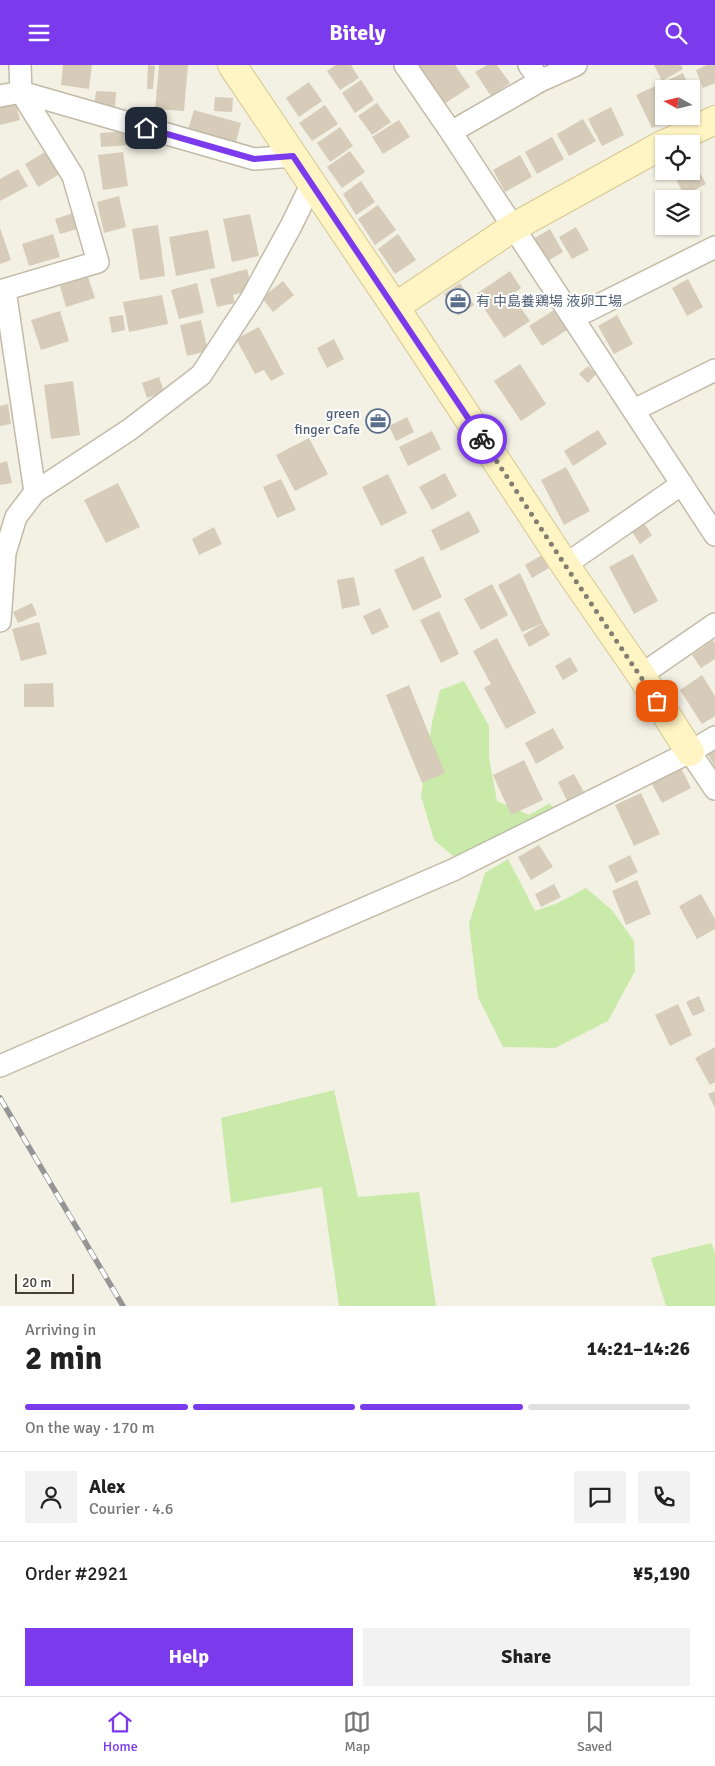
<!DOCTYPE html>
<meta charset="utf-8">
<style>
:root{--surface:#fff;--page:#f2f2f2;--text:#222;--muted:#767676;--line:#e0e0e0;--accent:#7c3aed}
body{margin:0;font-family:Signika,"Noto Sans JP",sans-serif;background:var(--page);color:var(--text);height:100vh;display:flex;flex-direction:column;font-size:19px;white-space:nowrap}
*{box-sizing:border-box;margin:0}
p{font-size:16px;color:var(--muted)}
.icon{flex:none;width:28px;height:28px;fill:none;stroke:currentColor;stroke-width:2;stroke-linecap:round;stroke-linejoin:round}
.map{position:relative;height:1241px;overflow:hidden}
.details{display:flex;flex-direction:column;background:var(--surface);flex:1}
.details>*{flex:none}
.needle{width:32px;rotate:278deg}
.controls{position:absolute;left:655px;top:15px;display:grid;gap:10px}
.controls a{display:grid;place-items:center;width:45px;height:45px;border-radius:0px;background:var(--surface);box-shadow:0 1px 4px #0004;font-size:25px}
.scale{position:absolute;left:15px;bottom:12px;width:59px;box-sizing:border-box;padding-left:5px;border:2px solid #464034;border-top:0;font-size:14px;line-height:18px;white-space:nowrap;color:#464034;-webkit-text-stroke:4px #fff;paint-order:stroke}
.pin{position:absolute;display:grid;place-items:center;width:42px;height:42px;color:#fff;margin:-21px;border-radius:10px;box-shadow:0 2px 8px #0006}
.courier{position:absolute;display:grid;place-items:center;width:50px;height:50px;margin:-25px;border:4px solid #7c3aed;border-radius:50%;background:#fff;color:#222;box-shadow:0 1px 6px #0007}
.overview em{font-style:normal;font-weight:800}
.overview div{display:flex;flex-direction:column-reverse}
.overview{display:flex;align-items:center;justify-content:space-between;height:85px;padding:0 25px}
h1{font-size:32px;font-weight:800;line-height:38px}
.bar{display:grid;grid-template-columns:repeat(4,1fr);gap:8px 5px;align-content:center;height:60px;padding:0 25px}
.bar i{height:6px;border-radius:4px;background:var(--line)}
.bar .selected{background:var(--accent)}
.bar p{grid-column:span 4}
.line{display:flex;align-items:center;gap:12px;padding:0 25px;border-top:1px solid var(--line)}
.line div{flex:1}
.round{display:grid;place-items:center;flex:none;width:52px;height:52px;border-radius:0px;background:var(--page)}
.button{display:flex;gap:10px;margin-top:auto;padding:10px 25px}
.button a{flex:1;height:58px;border-radius:0px;background:var(--accent);color:#fff;font-size:20px;font-weight:800;line-height:58px;text-align:center}
.button a+a{background:var(--page);color:var(--text)}
header{display:flex;justify-content:space-between;align-items:center;height:65px;padding:0 25px;background:var(--accent);color:#fff;font-size:22px;font-weight:800}
.dock{display:flex;justify-content:space-around;align-items:center;height:70px;border-top:1px solid var(--line);background:var(--surface);font-size:14px;color:var(--muted)}
.dock a{display:grid;justify-items:center;gap:2px}
.dock .selected{color:var(--accent)}
.map>svg:first-child{display:block}
</style>
<header><svg class="icon" aria-label="menu" viewBox="0 0 24 24"><path d="M4 6h16M4 12h16M4 18h16"/></svg>Bitely<svg class="icon" aria-label="search" viewBox="0 0 24 24"><circle cx="10" cy="10" r="6"/><path d="M15 15l6 6"/></svg></header>
<div class="map">
<svg width="715" height="1241" viewBox="0 0 715 1241">
<rect width="100%" height="100%" fill="#f3f0e4"/>
<path fill="#caeaaa" d="M464,616l25,45v32l8,43 32,14 21,-12 5,10 -50,24 -51,20 -20,-17 -13,-44 11,-73 8,-33z
M508,794l27,52 23,-8 28,-15 26,22 22,31 1,30 -27,50 -53,27 -52,-1 -25,-50 -9,-73 16,-51z
M334,1025l24,107 61,-5 17,114h-97l-17,-119 -91,16 -10,-85z
M711,1178l4,9v54h-49l-15,-48z"/>
<path fill="#d6ccb9" d="M63,0h29l-3,24 -28,-4z
M148,0l7,1 -2,23h-6z
M159,0h29l-4,46 -29,-2z
M336,0h15l8,13 -19,12 -13,-19z
M414,0h41l15,22 -29,19z
M487,0h10l13,18 -19,13 -16,-24z
M654,0h27l2,4 -21,12z
M707,0h8v18l-12,5 -7,-18z
M683,8l7,16h-26v27h7l1,3 -20,9 -16,-33z
M361,15l13,20 -19,13 -13,-20z
M309,17l13,19 -23,16 -13,-19z
M96,26l20,1 -1,17 -21,-1z
M215,32l18,1 -1,14 -18,-1z
M15,35l5,20 -20,5v-21z
M377,38l14,19 -19,13 -14,-19z
M325,40l13,19 -26,17 -13,-18z
M611,42l13,28 -22,11 -14,-27z
M194,45l47,13 -6,23 -48,-13z
M583,54l13,22 -27,15 -12,-22z
M399,55l11,17 -27,17 -11,-17z
M340,62l13,19 -23,16 -13,-19z
M130,66l1,14 -30,2 -1,-14z
M552,72l12,22 -27,15 -12,-22z
M50,84l13,23 -25,15 -13,-23z
M350,86l15,21 -23,16 -15,-21z
M123,87l5,34 -25,4 -5,-35z
M520,90l12,22 -27,15 -12,-22z
M691,91l15,28 -22,11 -12,-24h19z
M18,104l10,17 -28,15v-22z
M361,116l14,21 -19,13 -13,-21z
M119,131l7,31 -22,6 -7,-31z
M378,140l18,25 -21,15 -17,-26z
M73,148l4,16 -17,5 -5,-15z
M250,149l9,42 -27,6 -9,-43z
M158,160l7,51 -25,4 -8,-51z
M576,162l13,23 -17,9 -13,-22z
M0,163l11,32 -11,4z
M550,164l13,23 -17,10 -13,-23z
M208,165l7,38 -39,8 -7,-39z
M53,169l7,23 -31,9 -7,-22z
M398,169l18,26 -21,14 -17,-25z
M247,204l5,21 -19,5 2,8 -18,4 -7,-28z
M510,206l11,17 -9,7 18,26 -26,17 -29,-43z
M88,212l7,21 -29,9 -6,-21z
M688,214l15,28 -16,9 -15,-28z
M283,216l11,14 -21,17 -11,-14z
M197,218l7,30 -25,6 -8,-29z
M460,218l14,22 -16,11 -14,-22z
M162,230l6,29 -39,8 -6,-30z
M554,245l13,20 -25,16 -13,-20z
M60,246l9,30 -28,9 -10,-30z
M123,250l2,15 -13,3 -3,-16z
M617,250l16,29 -19,10 -16,-28z
M201,255l7,31 -21,5 -7,-31z
M259,262l25,47 -13,7 -7,-11 -9,4 -19,-35z
M334,274l10,20 -17,9 -10,-20z
M520,299l26,40 -25,17 -27,-40z
M588,301l8,8 -8,9 -9,-9z
M159,312l5,15 -17,6 -5,-15z
M73,316l7,54 -29,4 -7,-54z
M8,339l3,20 -11,2v-20z
M407,352l7,15 -18,9 -7,-15z
M598,365l9,14 -34,22 -9,-15z
M432,366l9,18 -33,17 -9,-19z
M309,373l19,36 -33,17 -19,-36z
M7,396l5,22 -12,2v-22z
M566,402l24,44 -26,14 -23,-45z
M445,408l12,23 -25,14 -13,-23z
M388,409l19,39 -26,13 -19,-39z
M281,414l15,31 -19,8 -14,-31z
M118,418l22,44 -34,16 -22,-43z
M469,446l11,21 -39,19 -10,-21z
M642,455l10,15 -12,9 -10,-15z
M214,462l8,17 -23,11 -7,-16z
M633,489l25,47 -24,13 -25,-47z
M542,490l7,13 -17,10 -7,-13z
M423,491l19,41 -29,14 -19,-41z
M520,508l23,50 -21,9 -24,-47z
M354,512l6,28 -18,4 -5,-29z
M492,519l16,31 -27,15 -17,-31z
M32,538l5,12 -19,8 -5,-11z
M380,543l9,19 -17,8 -9,-19z
M439,546l20,43 -18,9 -21,-43z
M39,557l8,32 -26,7 -9,-32z
M543,558l7,12 -21,12 -6,-12z
M497,573l39,75 -30,16 -22,-41 7,-4 -18,-33z
M713,575l2,3v16l-14,9 -9,-13z
M570,592l8,14 -15,9 -8,-14z
M702,610l13,21v20l-13,8 -22,-34z
M53,618l1,24h-30v-23z
M409,620l36,88 -23,10 -36,-88z
M553,663l11,20 -28,16 -11,-21z
M715,683v19l-8,-14z
M524,695l19,40 -32,15 -18,-40z
M681,703l10,20 -29,15 -10,-19z
M574,709l12,22 -17,9 -11,-23z
M641,728l19,41 -26,12 -19,-41z
M539,780l14,22 -22,13 -13,-23z
M630,790l8,17 -22,11 -8,-17z
M637,815l14,34 -25,11 -14,-34z
M554,819l7,13 -20,10 -6,-13z
M701,829l14,25v10l-18,10 -18,-33z
M699,931l6,15 -12,5 -7,-14z
M678,939l14,31 -22,11 -15,-31z
M715,982v35l-5,3 -15,-27z
M715,1026v17l-7,-14z"/>
<g fill="none" stroke-linecap="round" stroke-linejoin="round">
<g stroke="#c2bba9" stroke-width="24">
<path id="street" d="M405,0l46,67 264,403
M529,0l11,16
M0,31l21,-4 233,67 39,-3
M451,67l89,-51 36,-16
M5,225l30,202
M0,226l98,-29 -25,-86 -52,-84 -1,-27
M573,253l142,-71
M634,345l81,-40
M565,500l117,-81
M0,556l5,-68 11,-36 19,-25 94,-62 72,-55 50,-76 40,-73 21,-43
M641,610l74,-51
M690,687l25,37
M0,1001l453,-196 237,-118 25,-15"/>
</g>
<g stroke="#d6c891" stroke-width="30">
<path id="secondary" d="M232,0l163,242 170,258 76,110 49,77
M665,79l50,-24
M395,242l117,-79 152,-84"/>
</g>
<use href="#street" stroke="#fff" stroke-width="21"/>
<use href="#secondary" stroke="#fff4c3" stroke-width="28"/>
<g stroke="#959595" stroke-width="5.5">
<path id="rail" d="M0,1033l123,208"/>
</g>
<use href="#rail" stroke="#fff" stroke-width="4" stroke-dasharray="11" stroke-linecap="butt"/>
</g>
<g fill="none" stroke-linecap="round" stroke-linejoin="round">
<path stroke="#837e72" stroke-width="5" stroke-dasharray="0 9" d="M482,374l83,126 92,136"/>
<path stroke="#7c3aed" stroke-width="6" d="M146,63l108,31 39,-3 189,283"/>
</g>
<defs>
<g id="office-ring" transform="scale(1.25)"><circle r="9.5" fill="#fff" stroke="#5c6f8a" stroke-width="1.5"/><path d="M-6-3h4V-5.5h4V-3h4V5H-6ZM-1-4.5V-3h2v-1.5ZM-6 0V1H6V0Z" fill="#5c6f8a"/></g>
</defs>
<g fill-rule="evenodd">
<use href="#office-ring" x="458" y="236"/>
<use href="#office-ring" x="378" y="356"/>
</g>
<g text-anchor="middle" stroke-width="4" stroke-linejoin="round" paint-order="stroke">
<g font-size="14" fill="#4e5e75" stroke="#fff" text-anchor="start">
<text x="476" y="241">有 中島養鶏場 液卵工場</text>
<text x="360" y="353" text-anchor="end">green<tspan x="360" dy="16">finger Cafe</tspan></text>
</g>
</g>
</svg>
<div class="controls">
<a><svg class="needle" viewBox="-14 -14 28 28"><path d="M0-13l5 13h-10z" fill="#e53935"/><path d="M0 13l5-13h-10z" fill="#767676"/></svg></a>
<a><svg class="icon" aria-label="locate" viewBox="0 0 24 24"><circle cx="12" cy="12" r="6"/><path d="M12 2v4M12 18v4M2 12h4M18 12h4"/></svg></a>
<a><svg class="icon" aria-label="layers" viewBox="0 0 24 24"><path d="M12 4l9 5-9 5-9-5zM3 14l9 5 9-5"/></svg></a>
</div>
<div class="scale">20 m</div>
<div class="pin" style="left:657px;top:636px;background:#ea580c"><svg class="icon" aria-label="bag" viewBox="0 0 24 24"><path d="M5 8h14l-1 12H6zM9 8a3 3 0 0 1 6 0"/></svg></div>
<div class="pin" style="left:146px;top:63px;background:#1f2937"><svg class="icon" aria-label="home" viewBox="0 0 24 24"><path d="M3 11l9-7 9 7M6 9v11h12V9"/></svg></div>
<div class="courier" style="left:482px;top:374px"><svg class="icon" aria-label="bike" viewBox="0 0 24 24"><circle cx="6" cy="16" r="4"/><circle cx="18" cy="16" r="4"/><path d="M6 16l4-8h5l3 8M10 8l3 8H6M13 5h3"/></svg></div>
</div>
<section class="details">
<div class="overview"><div><h1>2 min</h1><p>Arriving in</p></div><em>14:21–14:26</em></div>
<div class="bar"><i class="selected"></i><i class="selected"></i><i class="selected"></i><i></i><p>On the way · 170 m</p></div>
<div class="line" style="height:90px"><a class="round"><svg class="icon" aria-label="person" viewBox="0 0 24 24"><circle cx="12" cy="8" r="4"/><path d="M4 21q1-7 8-7t8 7"/></svg></a><div><b>Alex</b><p>Courier · 4.6</p></div><a class="round"><svg class="icon" aria-label="chat" viewBox="0 0 24 24"><path d="M4 5h16v11H9l-5 4z"/></svg></a><a class="round"><svg class="icon" aria-label="phone" viewBox="0 0 24 24"><path d="M5 4h4l2 5-3 2q2 4 5 5l2-3 5 2v4C11 20 4 13 5 4z"/></svg></a></div>
<div class="line" style="height:65px"><div>Order #2921</div><b>¥5,190</b></div>
<div class="button"><a>Help</a><a>Share</a></div>
</section>
<nav class="dock">
<a class="selected"><svg class="icon" aria-label="home" viewBox="0 0 24 24"><path d="M3 11l9-7 9 7M6 9v11h12V9"/></svg>Home</a>
<a><svg class="icon" aria-label="map" viewBox="0 0 24 24"><path d="M3 6l6-2 6 2 6-2v14l-6 2-6-2-6 2zM9 4v14M15 6v14"/></svg>Map</a>
<a><svg class="icon" aria-label="saved" viewBox="0 0 24 24"><path d="M7 4h10v16l-5-4-5 4z"/></svg>Saved</a>
</nav>
